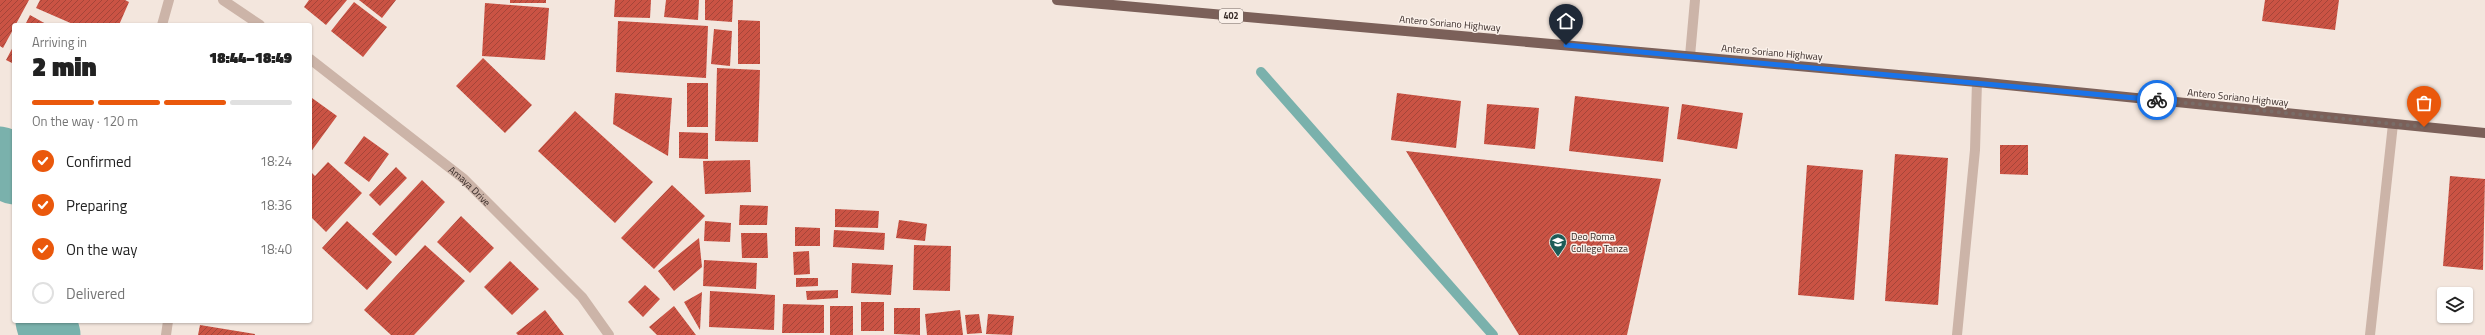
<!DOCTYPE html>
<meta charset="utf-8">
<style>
:root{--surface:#fff;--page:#f2f2f2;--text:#222;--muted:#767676;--line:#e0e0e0;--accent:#ea580c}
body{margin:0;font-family:"Titillium Web",sans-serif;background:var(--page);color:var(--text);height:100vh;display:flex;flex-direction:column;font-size:15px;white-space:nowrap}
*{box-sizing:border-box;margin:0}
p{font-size:13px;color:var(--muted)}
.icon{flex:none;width:22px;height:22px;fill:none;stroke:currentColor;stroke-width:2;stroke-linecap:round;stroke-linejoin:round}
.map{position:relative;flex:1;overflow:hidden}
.details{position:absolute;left:12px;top:23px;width:300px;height:300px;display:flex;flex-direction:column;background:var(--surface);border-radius:4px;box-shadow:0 1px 3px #0004}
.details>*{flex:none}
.controls{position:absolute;left:2437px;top:287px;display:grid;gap:8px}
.controls a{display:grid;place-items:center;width:36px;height:36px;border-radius:4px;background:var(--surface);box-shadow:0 1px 3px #0004;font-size:20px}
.pin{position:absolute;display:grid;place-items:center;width:34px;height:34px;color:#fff;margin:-41px -17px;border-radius:50% 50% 50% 0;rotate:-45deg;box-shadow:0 0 4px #0007}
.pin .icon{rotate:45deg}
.courier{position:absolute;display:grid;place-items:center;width:40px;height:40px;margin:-20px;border:3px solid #1a73e8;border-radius:50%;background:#fff;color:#222;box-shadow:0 1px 5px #0007}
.summary em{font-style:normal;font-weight:800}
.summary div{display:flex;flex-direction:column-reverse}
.summary{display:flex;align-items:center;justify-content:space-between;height:68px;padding:0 20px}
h1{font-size:26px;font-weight:800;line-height:30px}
.bar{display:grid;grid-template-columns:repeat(4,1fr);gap:6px 4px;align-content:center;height:48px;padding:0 20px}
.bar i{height:5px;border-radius:3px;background:var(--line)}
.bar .active{background:var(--accent)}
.bar p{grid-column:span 4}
ol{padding:0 20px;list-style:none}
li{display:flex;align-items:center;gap:12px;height:44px}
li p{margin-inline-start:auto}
li .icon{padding:4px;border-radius:50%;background:var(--accent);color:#fff;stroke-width:4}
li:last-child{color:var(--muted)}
li i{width:22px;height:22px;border:2px solid var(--line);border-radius:50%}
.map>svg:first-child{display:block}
</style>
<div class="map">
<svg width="2485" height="335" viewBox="0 0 2485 335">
<defs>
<pattern id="building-hatch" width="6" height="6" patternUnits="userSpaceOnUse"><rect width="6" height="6" fill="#ca5344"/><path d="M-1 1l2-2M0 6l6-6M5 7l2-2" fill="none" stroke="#a54539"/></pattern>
</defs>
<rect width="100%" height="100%" fill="#f3e6dd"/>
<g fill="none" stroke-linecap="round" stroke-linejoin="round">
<path stroke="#7ab1ac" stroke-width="10" d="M1261,72l232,263"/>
<path stroke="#7ab1ac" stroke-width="61" d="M0,157l14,17
M46,321l4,14"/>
</g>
<path fill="url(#building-hatch)" d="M0,0h29l-26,48 -3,-2z
M40,0h85l4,2 -10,23h-44l-39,-17z
M309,0h38l-21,25 -22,-18z
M359,0h37l-14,18z
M510,0h36v3h-36z
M615,0h36l-1,18 -36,-1z
M666,0h33l-1,20 -34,-3z
M705,0h28l-1,22 -27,-2z
M2265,0h74l-4,30 -73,-9z
M354,2l33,25 -24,30 -32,-26z
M485,3l64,5 -4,52 -63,-4z
M30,15l16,9 -1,1h-20z
M738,20l22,1v43h-22z
M618,21l90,5 -2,52 -90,-6z
M714,29l18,2 -2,35 -19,-2z
M14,45v19l-8,-4z
M483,58l49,47 -27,28 -49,-47z
M717,68l43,2 -2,72 -43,-1z
M687,83h21v44h-21z
M615,93l57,5 -4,58 -55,-32z
M1397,93l64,8 -5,47 -65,-8z
M1575,96l94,11 -6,55 -94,-11z
M312,98l25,18 -27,37v-53z
M1487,104l52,4 -4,41 -51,-5z
M1682,104l61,9 -6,36 -60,-10z
M575,111l78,71 -38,41 -77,-72z
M679,132l29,1v26l-29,-1z
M364,136l25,18 -20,28 -25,-19z
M2000,145h28v30l-28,-1z
M1406,151l255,28 -34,156h-108z
M1895,154l53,4 -10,147 -53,-4z
M750,160l1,32 -46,2 -2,-33z
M328,162l34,31 -36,39 -16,-16v-45l5,5z
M1807,165l56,5 -9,130 -56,-5z
M396,167l11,11 -27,28 -11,-11z
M2450,176l35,3 -2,91 -40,-4z
M422,180l23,22 -49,54 -24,-22z
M672,185l33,31 -51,53 -33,-31z
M740,205l28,1 -1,19h-28z
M835,209l44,2 -1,17 -43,-1z
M461,216l33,32 -24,25 -33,-31z
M899,220l28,4 -2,17 -29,-3z
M347,221l45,41 -25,28 -45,-42z
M705,221l26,2 -1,19 -26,-1z
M795,227l25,1v18h-25z
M834,230l51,3 -1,17 -51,-3z
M741,233h26l1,25h-26z
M699,238l3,29 -28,24 -16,-20z
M425,245l40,36 -51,54h-23l-27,-25z
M914,245l37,1 -1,45 -37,-1z
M809,251l1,23 -16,1 -1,-23z
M704,260l53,3 -1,26 -53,-3z
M510,261l29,28 -27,26 -28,-28z
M852,263l41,2 -2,30 -40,-2z
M796,278h22v8l-22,1z
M645,285l15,14 -17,18 -15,-15z
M838,290v8l-31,2 -1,-9z
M710,291l65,4 -1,35 -65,-3z
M702,292l-2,38 -16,-28z
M861,302h23v29h-23z
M783,304l41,1v28h-42z
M674,306l22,29h-39l-8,-8z
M830,306h23v29h-23z
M894,308h26v27l-26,-1z
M545,310l19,25h-46l-2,-2z
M960,310l3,25h-36l-2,-21z
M979,314l3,19 -15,1 -2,-19z
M988,314l26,2 -2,19 -26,-1z
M200,325l55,9v1h-57z"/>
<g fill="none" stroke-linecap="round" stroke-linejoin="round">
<g stroke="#ccb4a8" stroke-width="10">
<path d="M223,0l37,25"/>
<path d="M162,25l7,-25"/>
<path d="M1690,56l5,-56"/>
<path id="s1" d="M310,59l154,120 118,118 27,38"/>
<path d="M166,335l2,-14"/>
<path d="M1957,335l18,-185 2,-68"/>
<path d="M2370,335l23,-211"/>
</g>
<path stroke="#7b6059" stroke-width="10" d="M1057,0l920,82 508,51"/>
</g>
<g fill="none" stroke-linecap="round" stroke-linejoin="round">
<path stroke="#796c67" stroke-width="4" stroke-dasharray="0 7.2" d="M2157,100l267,27"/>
<path stroke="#1a73e8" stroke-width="5" d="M1566,45l591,55"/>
</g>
<defs>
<g id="university-pin" transform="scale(0.9)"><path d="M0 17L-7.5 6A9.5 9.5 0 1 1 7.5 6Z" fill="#1c5b57" stroke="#faf0e9"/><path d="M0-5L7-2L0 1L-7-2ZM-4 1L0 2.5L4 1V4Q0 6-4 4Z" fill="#fff"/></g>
</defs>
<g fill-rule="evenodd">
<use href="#university-pin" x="1558" y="242"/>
</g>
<g text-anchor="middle" stroke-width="3" stroke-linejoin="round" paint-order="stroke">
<rect fill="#faf0e9" stroke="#726662" stroke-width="1" x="1219" y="9" width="24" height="14" rx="3"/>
<g font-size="9" font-weight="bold" fill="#382b28">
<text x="1231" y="19">402</text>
</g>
<g font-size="10" fill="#382b28" stroke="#faf0e9">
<text transform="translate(1450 23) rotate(5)" y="4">Antero Soriano Highway</text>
<text transform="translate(1772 52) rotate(5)" y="4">Antero Soriano Highway</text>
<text transform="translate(2238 97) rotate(6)" y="4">Antero Soriano Highway</text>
<text dy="4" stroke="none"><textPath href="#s1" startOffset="204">Amaya Drive</textPath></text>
</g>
<g font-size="10" fill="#382b28" stroke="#faf0e9" text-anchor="start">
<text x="1571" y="240">Deo Roma<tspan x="1571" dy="12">College Tanza</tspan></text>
</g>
</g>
</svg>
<div class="controls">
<a><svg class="icon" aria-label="layers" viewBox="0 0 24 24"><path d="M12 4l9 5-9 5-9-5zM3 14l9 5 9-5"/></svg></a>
</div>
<div class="pin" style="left:2424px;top:127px;background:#ea580c"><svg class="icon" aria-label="bag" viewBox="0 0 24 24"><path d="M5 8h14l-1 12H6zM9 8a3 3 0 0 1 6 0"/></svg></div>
<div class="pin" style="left:1566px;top:45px;background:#1f2937"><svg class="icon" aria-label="home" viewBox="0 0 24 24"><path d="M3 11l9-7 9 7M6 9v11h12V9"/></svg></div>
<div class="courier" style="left:2157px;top:100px"><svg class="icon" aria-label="bike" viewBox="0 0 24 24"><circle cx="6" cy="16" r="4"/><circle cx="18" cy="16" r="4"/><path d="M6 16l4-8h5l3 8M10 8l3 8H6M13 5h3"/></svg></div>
<section class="details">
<div class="summary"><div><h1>2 min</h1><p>Arriving in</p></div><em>18:44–18:49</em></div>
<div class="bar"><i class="active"></i><i class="active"></i><i class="active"></i><i></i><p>On the way · 120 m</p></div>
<ol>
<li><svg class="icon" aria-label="check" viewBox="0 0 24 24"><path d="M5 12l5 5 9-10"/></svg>Confirmed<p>18:24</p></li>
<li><svg class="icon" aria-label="check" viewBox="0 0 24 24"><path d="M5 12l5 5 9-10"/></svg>Preparing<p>18:36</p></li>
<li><svg class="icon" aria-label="check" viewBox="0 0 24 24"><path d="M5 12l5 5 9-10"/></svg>On the way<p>18:40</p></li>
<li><i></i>Delivered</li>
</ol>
</section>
</div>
